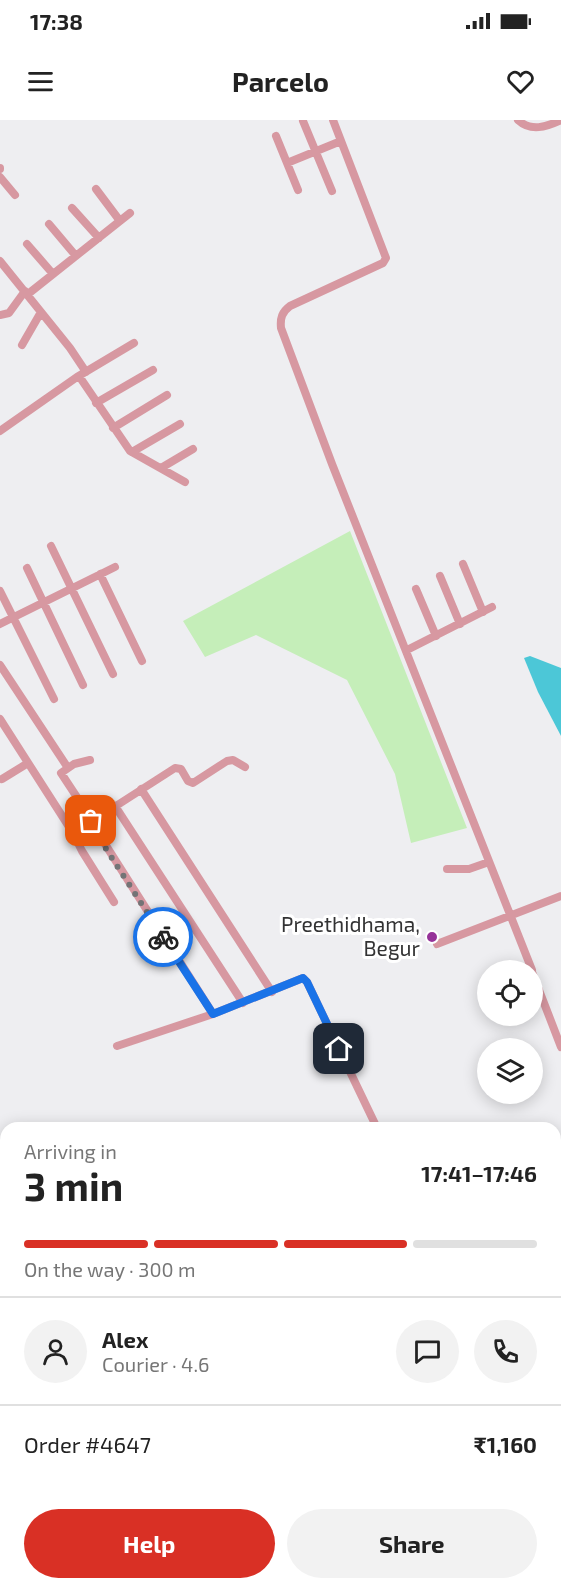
<!DOCTYPE html>
<meta charset="utf-8">
<style>
:root{--surface:#fff;--page:#f2f2f2;--text:#222;--muted:#767676;--line:#e0e0e0;--accent:#d93025}
body{margin:0;font-family:"Exo 2",sans-serif;background:var(--page);color:var(--text);height:100vh;display:flex;flex-direction:column;font-size:22px;white-space:nowrap}
*{box-sizing:border-box;margin:0}
p{font-size:20px;color:var(--muted)}
.icon{flex:none;width:33px;height:33px;fill:none;stroke:currentColor;stroke-width:2;stroke-linecap:round;stroke-linejoin:round}
.map{position:relative;flex:1;overflow:hidden}
.drawer{position:absolute;left:0px;top:1002px;width:561px;height:468px;display:flex;flex-direction:column;background:var(--surface);border-radius:18px 18px 0 0;box-shadow:0 3px 15px #0003}
.drawer>*{flex:none}
.buttons{position:absolute;left:477px;top:840px;display:grid;gap:12px}
.buttons a{display:grid;place-items:center;width:66px;height:66px;border-radius:50%;background:var(--surface);box-shadow:0 3px 15px #0003;font-size:30px}
.pin{position:absolute;display:grid;place-items:center;width:51px;height:51px;color:#fff;margin:-26px;border-radius:12px;box-shadow:0 3px 9px #0006}
.courier{position:absolute;display:grid;place-items:center;width:60px;height:60px;margin:-30px;border:4px solid #1a73e8;border-radius:50%;background:#fff;color:#222;box-shadow:0 2px 8px #0007}
.head em{font-style:normal;font-weight:700}
.head div{display:flex;flex-direction:column-reverse}
.head{display:flex;align-items:center;justify-content:space-between;height:102px;padding:0 24px}
h1{font-size:39px;font-weight:700;line-height:45px}
.bar{display:grid;grid-template-columns:repeat(4,1fr);gap:9px 6px;align-content:center;height:72px;padding:0 24px}
.bar i{height:8px;border-radius:4px;background:var(--line)}
.bar .selected{background:var(--accent)}
.bar p{grid-column:span 4}
.line{display:flex;align-items:center;gap:15px;padding:0 24px;border-top:2px solid var(--line)}
.line div{flex:1}
.round{display:grid;place-items:center;flex:none;width:63px;height:63px;border-radius:32px;background:var(--page)}
.button{display:flex;gap:12px;margin-top:auto;padding:12px 24px}
.button a{flex:1;height:69px;border-radius:36px;background:var(--accent);color:#fff;font-size:24px;font-weight:700;line-height:69px;text-align:center}
.button a+a{background:var(--page);color:var(--text)}
.status{display:flex;justify-content:space-between;align-items:center;height:42px;padding:0 30px;background:var(--surface);direction:ltr}
.status svg{height:16px;fill:currentColor}
header{display:flex;justify-content:space-between;align-items:center;height:78px;padding:0 24px;background:var(--surface);font-size:27px;font-weight:700}
.map>svg:first-child{display:block}
</style>
<div class="status"><b>17:38</b><svg viewBox="0 0 49 12"><path d="M0 12V9h3v3zM5 12V6h3v6zM10 12V3h3v9zM15 12V0h3v12zM26 1h20v11H26zM47 4h2v5h-2z"/></svg></div>
<header><svg class="icon" aria-label="menu" viewBox="0 0 24 24"><path d="M4 6h16M4 12h16M4 18h16"/></svg>Parcelo<svg class="icon" aria-label="heart" viewBox="0 0 24 24"><path d="M12 20l-8-8c-3-5 5-10 8-4 3-6 11-1 8 4z"/></svg></header>
<div class="map">
<svg width="561" height="1470" viewBox="0 0 561 1470">
<rect width="100%" height="100%" fill="#eeeef1"/>
<path fill="#c5eeb9" d="M350,411l117,297 -56,15 -16,-69 -48,-94 -91,-45 -51,22 -22,-36z"/>
<path fill="#4cc7d7" d="M530,536l31,12v68l-23,-44 -14,-34z"/>
<g fill="none" stroke-linecap="round" stroke-linejoin="round">
<path stroke="#d798a1" stroke-width="8" d="M333,0l53,138 -3,5 -93,43c-8,6 -10,12 -9,22l51,136 200,506
M518,0c13,12 28,7 43,0
M303,1l29,70
M276,16l22,54
M287,43l54,-22
M0,48v1
M0,57l15,18
M96,69l24,32
M72,88l27,30
M49,104l27,32
M27,124l26,30
M0,141l70,87 16,24
M28,174l102,-81
M0,195l9,-2 16,-22
M22,225l19,-33
M79,256l51,75 55,31
M96,283l57,-33
M113,308l54,-33
M0,311l77,-54 57,-34
M132,332l48,-28
M161,348l32,-19
M51,426l62,128
M463,444l20,48
M27,448l56,117
M100,454l42,87
M440,456l20,48
M416,469l20,47
M0,471l54,108
M0,504l115,-57
M407,530l85,-43
M0,545l68,103
M0,599l73,114
M90,640l-16,4 -13,9 31,47
M2,659l26,-16
M141,669l131,203
M115,686l128,197
M91,702l-18,11 9,18 32,51
M447,749h22l20,-7
M437,824l124,-48
M532,852l29,75
M213,894l-122,-192 84,-54 6,1 7,12 5,2 34,-22 6,-1 12,7
M117,926l96,-32 90,-36 4,4 70,146
M555,1166l6,-1
M555,1201l6,-1
M555,1235l6,24
M0,1339l6,-2
M561,1343l-5,4 5,23
M555,1393l6,-1
M560,1423l1,-1"/>
<path stroke="#c66c7c" stroke-width="10" d="M0,1046l6,1
M555,1088l6,1"/>
</g>
<g fill="none" stroke-linecap="round" stroke-linejoin="round">
<path stroke="#747476" stroke-width="6" stroke-dasharray="0 10.8" d="M91,701l-1,3 73,113"/>
<path stroke="#1a73e8" stroke-width="8" d="M163,817l50,77 90,-36 4,4 32,67"/>
</g>
<circle fill="#963399" stroke="#fff" stroke-width="2" cx="432" cy="817" r="6"/>
<g text-anchor="middle" stroke-width="6" stroke-linejoin="round" paint-order="stroke">
<g font-size="21" fill="#333334" stroke="#fff" text-anchor="end">
<text x="420" y="812">Preethidhama,<tspan x="420" dy="24">Begur</tspan></text>
</g>
</g>
</svg>
<div class="buttons">
<a><svg class="icon" aria-label="locate" viewBox="0 0 24 24"><circle cx="12" cy="12" r="6"/><path d="M12 2v4M12 18v4M2 12h4M18 12h4"/></svg></a>
<a><svg class="icon" aria-label="layers" viewBox="0 0 24 24"><path d="M12 4l9 5-9 5-9-5zM3 14l9 5 9-5"/></svg></a>
</div>
<div class="pin" style="left:91px;top:701px;background:#ea580c"><svg class="icon" aria-label="bag" viewBox="0 0 24 24"><path d="M5 8h14l-1 12H6zM9 8a3 3 0 0 1 6 0"/></svg></div>
<div class="pin" style="left:339px;top:929px;background:#1f2937"><svg class="icon" aria-label="home" viewBox="0 0 24 24"><path d="M3 11l9-7 9 7M6 9v11h12V9"/></svg></div>
<div class="courier" style="left:163px;top:817px"><svg class="icon" aria-label="bike" viewBox="0 0 24 24"><circle cx="6" cy="16" r="4"/><circle cx="18" cy="16" r="4"/><path d="M6 16l4-8h5l3 8M10 8l3 8H6M13 5h3"/></svg></div>
<section class="drawer">
<div class="head"><div><h1>3 min</h1><p>Arriving in</p></div><em>17:41–17:46</em></div>
<div class="bar"><i class="selected"></i><i class="selected"></i><i class="selected"></i><i></i><p>On the way · 300 m</p></div>
<div class="line" style="height:108px"><a class="round"><svg class="icon" aria-label="person" viewBox="0 0 24 24"><circle cx="12" cy="8" r="4"/><path d="M4 21q1-7 8-7t8 7"/></svg></a><div><b>Alex</b><p>Courier · 4.6</p></div><a class="round"><svg class="icon" aria-label="chat" viewBox="0 0 24 24"><path d="M4 5h16v11H9l-5 4z"/></svg></a><a class="round"><svg class="icon" aria-label="phone" viewBox="0 0 24 24"><path d="M5 4h4l2 5-3 2q2 4 5 5l2-3 5 2v4C11 20 4 13 5 4z"/></svg></a></div>
<div class="line" style="height:78px"><div>Order #4647</div><b>₹1,160</b></div>
<div class="button"><a>Help</a><a>Share</a></div>
</section>
</div>
